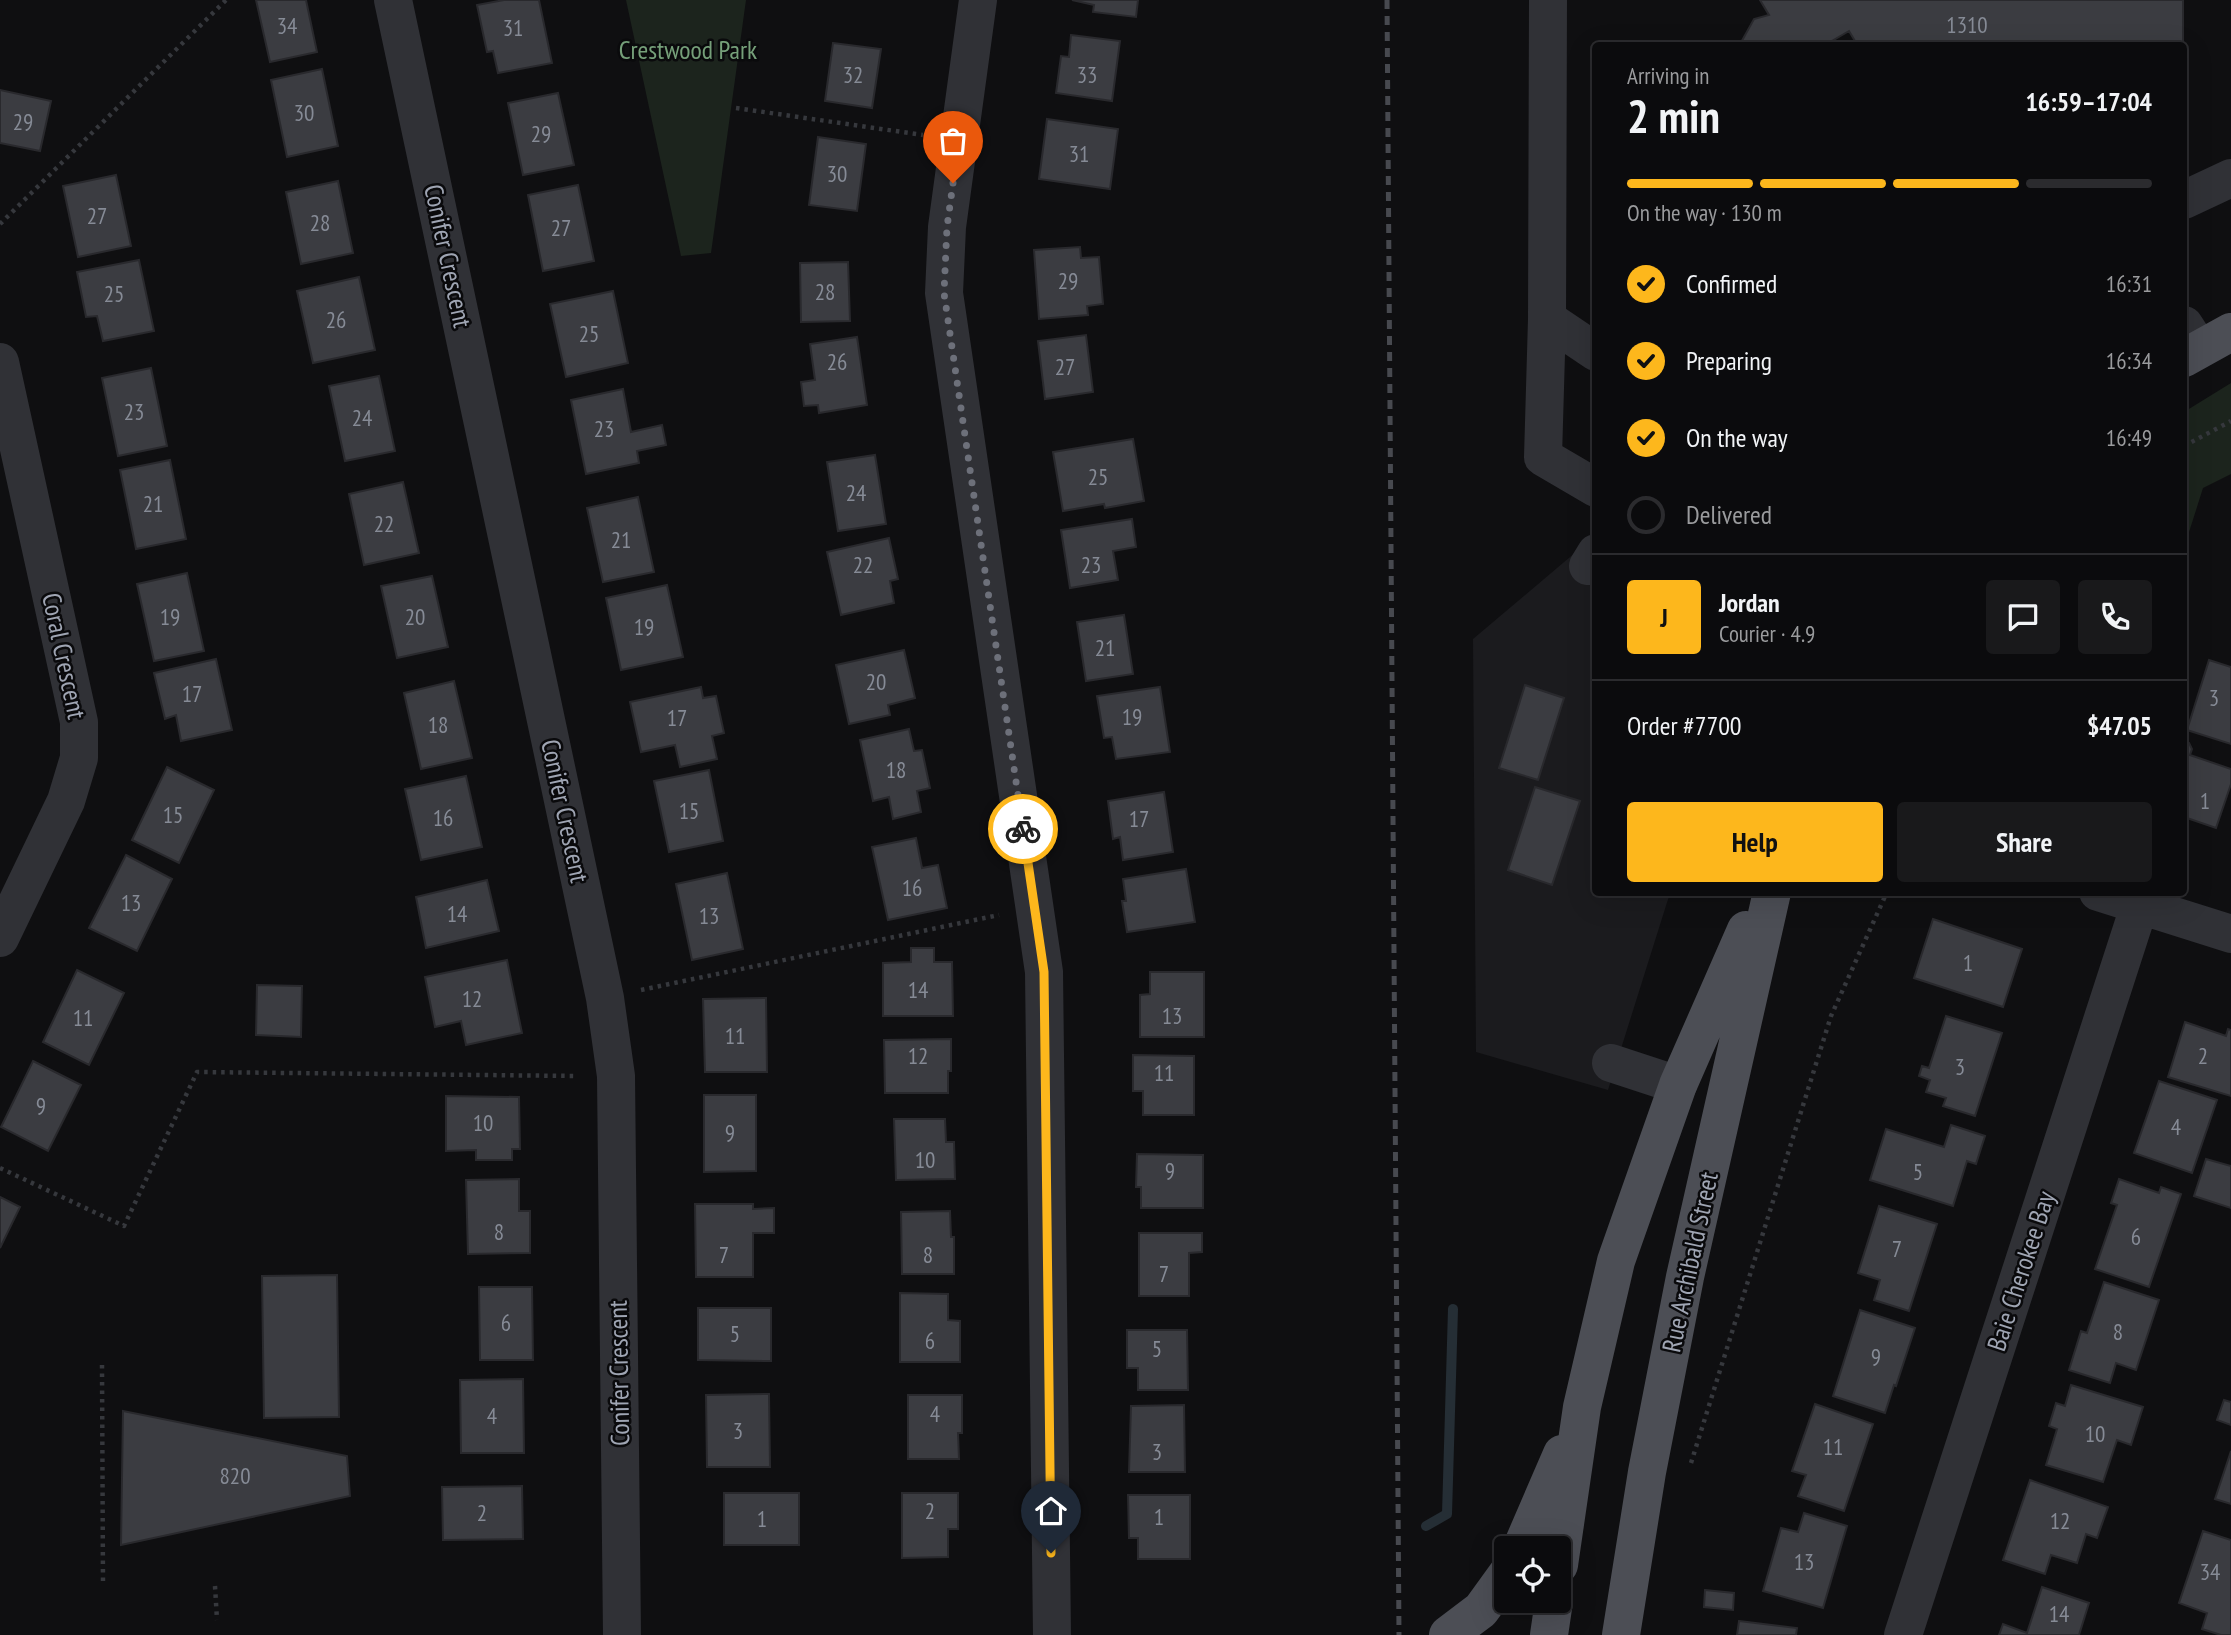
<!DOCTYPE html>
<meta charset="utf-8">
<style>
:root{--surface:#0b0b0d;--page:#19191b;--text:#f1f3f6;--muted:#9a9b9d;--line:#2b2b2e;--accent:#fdb71c}
body{margin:0;font-family:"PT Sans Narrow",sans-serif;background:var(--page);color:var(--text);height:100vh;display:flex;flex-direction:column;font-size:26px;white-space:nowrap}
*{box-sizing:border-box;margin:0}
p{font-size:23px;color:var(--muted)}
.icon{flex:none;width:38px;height:38px;fill:none;stroke:currentColor;stroke-width:2;stroke-linecap:round;stroke-linejoin:round}
.map{position:relative;flex:1;overflow:hidden}
.panel{position:absolute;left:1592px;top:42px;width:595px;height:854px;display:flex;flex-direction:column;background:var(--surface);border-radius:7px;box-shadow:0 7px 28px #0002,0 0 0 2px var(--line)}
.panel>*{flex:none}
.tools{position:absolute;left:1494px;top:1536px;display:grid;gap:14px}
.tools a{display:grid;place-items:center;width:77px;height:77px;border-radius:7px;background:var(--surface);box-shadow:0 7px 28px #0002,0 0 0 2px var(--line);font-size:35px}
.pin{position:absolute;display:grid;place-items:center;width:60px;height:60px;color:#fff;margin:-72px -30px;border-radius:50% 50% 50% 0;rotate:-45deg;box-shadow:0 0 7px #0007}
.pin .icon{rotate:45deg}
.courier{position:absolute;display:grid;place-items:center;width:70px;height:70px;margin:-35px;border:5px solid #fdb71c;border-radius:50%;background:#fff;color:#222;box-shadow:0 2px 9px #0007}
.head em{font-style:normal;font-weight:800}
.head div{display:flex;flex-direction:column-reverse}
.head{display:flex;align-items:center;justify-content:space-between;height:119px;padding:0 35px}
h1{font-size:46px;font-weight:800;line-height:52px}
.bar{display:grid;grid-template-columns:repeat(4,1fr);gap:10px 7px;align-content:center;height:84px;padding:0 35px}
.bar i{height:9px;border-radius:5px;background:var(--line)}
.bar .current{background:var(--accent)}
.bar p{grid-column:span 4}
.line{display:flex;align-items:center;gap:18px;padding:0 35px;border-top:2px solid var(--line)}
.line div{flex:1}
.round{display:grid;place-items:center;flex:none;width:74px;height:74px;border-radius:7px;background:var(--page)}
ol{padding:0 35px;list-style:none}
li{display:flex;align-items:center;gap:21px;height:77px}
li p{margin-inline-start:auto}
li .icon{padding:7px;border-radius:50%;background:var(--accent);color:#111;stroke-width:4}
li:last-child{color:var(--muted)}
li i{width:38px;height:38px;border:4px solid var(--line);border-radius:50%}
.primary-button{display:flex;gap:14px;margin-top:auto;padding:14px 35px}
.primary-button a{flex:1;height:80px;border-radius:7px;background:var(--accent);color:#111;font-size:28px;font-weight:800;line-height:80px;text-align:center}
.primary-button a+a{background:var(--page);color:var(--text)}
.map>svg:first-child{display:block}
</style>
<div class="map">
<svg width="2231" height="1635" viewBox="0 0 2231 1635">
<rect width="100%" height="100%" fill="#0f0f11"/>
<path fill="#1b1b1e" d="M1596,535v357l74,1 -62,197 -132,-38 -3,-413z"/>
<path fill="#1c241d" d="M626,0h120l-35,253 -30,3z
M2231,383v91l-28,14 -19,60v-136z"/>
<g fill="none" stroke-linecap="round" stroke-linejoin="round">
<path stroke="#252e35" stroke-width="10" d="M1426,1526l21,-12 6,-205"/>
</g>
<path fill="#3b3c41" stroke="#29292d" stroke-width="2" d="M256,0h50l11,52 -47,10z
M504,0h35l13,63 -54,10 -5,-22 -6,1 -10,-47z
M1072,0h66l-2,17 -43,-5 1,-7z
M1760,0h423v46h-325l-9,-15 -22,13 1,2h-89l15,-27 15,-4z
M1071,35l49,6 -8,60 -56,-8 5,-37 8,1z
M833,43l48,6 -9,59 -47,-7z
M322,69l16,77 -51,11 -16,-77z
M0,90l51,11 -11,50 -40,-8z
M558,93l16,72 -51,10 -15,-72z
M1047,119l71,10 -8,60 -71,-10z
M818,137l48,7 -9,67 -48,-6z
M116,175l15,71 -53,11 -15,-71z
M338,181l15,72 -52,11 -15,-72z
M578,185l16,76 -51,10 -15,-76z
M1080,247l1,11 18,-1 4,47 -16,2 1,9 -49,4 -5,-69z
M139,260l15,71 -51,10 -6,-25 -11,1 -9,-45z
M848,262l2,59 -49,1 -1,-59z
M359,277l16,73 -62,13 -16,-72z
M613,291l15,72 -62,14 -16,-73z
M1086,335l7,57 -48,7 -7,-58z
M857,337l10,68 -48,8 -1,-8 -14,1 -3,-24 14,-2 -5,-36z
M151,368l16,78 -49,10 -16,-78z
M379,376l16,75 -50,10 -16,-75z
M623,389l8,43 31,-7 4,20 -29,6 2,12 -53,11 -15,-74z
M1133,439l11,62 -39,7 -1,-4 -41,7 -10,-59z
M875,455l11,69 -48,7 -11,-69z
M170,460l16,79 -50,10 -16,-79z
M403,482l16,71 -55,12 -15,-71z
M638,497l16,75 -51,10 -16,-74z
M1132,519l4,28 -23,4 5,29 -48,8 -9,-58z
M889,538l9,41 -8,2 4,22 -53,12 -14,-63z
M187,573l17,78 -50,10 -17,-77z
M432,576l16,71 -51,11 -16,-72z
M667,585l16,72 -62,13 -15,-72z
M1124,615l9,59 -47,7 -9,-59z
M904,650l11,48 -27,7 2,10 -41,9 -13,-59z
M216,659l16,71 -51,11 -5,-26 -11,4 -11,-46z
M2209,660l22,7v77l-44,-14z
M454,681l18,77 -51,11 -17,-76z
M1525,685l39,13 -26,82 -39,-12z
M701,687l2,11 13,-2 8,37 -12,3 5,23 -37,8 -5,-22 -34,7 -11,-50z
M1160,687l10,65 -54,7 -4,-22 -8,1 -7,-42z
M909,729l5,22 8,-1 8,38 -13,3 4,21 -28,7 -4,-22 -16,4 -13,-61z
M2184,742l5,1 3,6 -2,6 41,14v15l-15,44 -32,-11z
M167,767l47,23 -35,73 -47,-23z
M709,770l14,71 -54,11 -15,-71z
M466,776l16,71 -61,13 -16,-71z
M1535,787l45,14 -28,84 -44,-15z
M1164,792l9,60 -50,8 -3,-23 -7,2 -5,-38z
M916,838l6,30 16,-3 9,43 -59,12 -16,-73z
M126,855l46,24 -35,72 -48,-23z
M1186,869l9,53 -68,10 -5,-31h4l-3,-22z
M727,873l16,76 -51,11 -16,-76z
M487,880l12,51 -73,17 -10,-51z
M1933,919l89,30 -19,58 -89,-29z
M911,948h23v14h18l1,54h-70v-53l28,-1z
M507,960l15,73 -56,12 -5,-24 -26,6 -10,-50z
M77,970l47,23 -35,72 -46,-23z
M1150,972h54v65h-64v-42l10,-1z
M257,985l45,1 -1,51 -45,-2z
M766,998l1,74h-62l-2,-73z
M1946,1016l56,17 -27,83 -32,-10 3,-8 -20,-6 4,-12 -11,-4 3,-10 7,2z
M2185,1022l41,14 2,-7 3,1v66l-63,-19z
M951,1039v32h-3v22h-63l-1,-53z
M1133,1055l61,1v59h-51v-24h-10z
M33,1061l48,24 -33,66 -47,-24z
M2159,1081l58,19 -25,73 -58,-20z
M704,1095h52v76l-52,1z
M446,1096l73,1 1,52h-8v11h-36v-10l-30,1z
M894,1119h51l1,23h8l1,37 -59,1z
M1951,1125l34,11 -9,28 -9,-3 -14,45 -83,-26 16,-51 58,18z
M1137,1154l66,1v53h-62v-21h-5z
M2206,1159l25,7v42l-37,-12z
M519,1179v32h11v42l-62,1 -2,-74z
M2119,1179l40,14 2,-6 20,7 -32,93 -54,-18 22,-64 -6,-2z
M0,1197l20,10 -20,41z
M695,1204h58v5l21,-1v25h-21v44h-57z
M1879,1206l58,18 -28,87 -35,-11 6,-20 -22,-7z
M950,1211l1,26h3v37h-52l-1,-62z
M1139,1233h63v19l-13,1v43h-50z
M337,1275l2,142 -75,1 -2,-142z
M2104,1282l55,18 -23,70 -20,-7 -6,20 -41,-13 12,-39 6,2z
M479,1287h53l1,73h-53z
M900,1293l48,1v26l12,1v41h-60z
M698,1308h73v53l-73,-1z
M1860,1310l55,18 -19,58 -2,-1 -9,28 -52,-17z
M1127,1330h60l1,60h-50v-22h-11z
M523,1379l1,74h-63l-1,-73z
M2071,1385l72,22 -12,38 -14,-5 -14,42 -57,-17 11,-36 -8,-3 7,-23 9,3z
M769,1394l1,73h-63l-1,-72z
M908,1395h54v38h-4l1,26h-51z
M2224,1400l7,2v23l-14,-5z
M1815,1404l58,20 -29,87 -46,-15 8,-21 -14,-4z
M1184,1405l1,67h-56l2,-66z
M123,1411l224,45 3,40 -229,49z
M2231,1451v53l-16,-5z
M2030,1480l78,27 -11,31 -11,-4 -9,29 -26,-8 -6,19 -42,-14z
M522,1486l1,53 -80,1 -1,-53z
M724,1493h75v52h-75z
M902,1493h56v36h-10v28l-46,1z
M1128,1495h62v64h-52v-21h-9z
M1804,1513l43,13 -24,82 -60,-17 18,-63 17,4z
M2203,1531l28,9v95h-10l-19,-6 5,-16 -28,-10z
M2042,1587l47,16 -10,32h-80l4,-11 24,9z
M1705,1590l29,3 -1,17 -29,-3z
M1739,1621l58,7 -1,7h-59z"/>
<g fill="none" stroke-linecap="round" stroke-linejoin="round">
<path stroke="#36383d" stroke-width="4.5" stroke-dasharray="3.5 5" stroke-linecap="butt" d="M736,108l187,27
M0,224l226,-224
M2184,446l47,-25
M641,990l358,-75
M0,1168l124,58 73,-154 381,4
M102,1365l1,221
M1691,1463l140,-447 56,-124
M215,1586l2,34"/>
<path stroke="#303136" stroke-width="38" d="M393,0l212,998 11,78 6,559
M978,0l-31,227 -3,66 100,679 8,663
M1548,0l-1,319 49,33
M2184,200l47,-22
M1547,319l-4,138 53,31
M2184,325l15,23
M0,362l79,360v36l-13,43 -66,137
M1588,566l8,-13
M2098,892l133,42
M1611,1063l67,22
M1903,1635l236,-728"/>
<path stroke="#4c4e55" stroke-width="38" d="M2184,358l47,-26
M1521,1549l41,-95
M1559,1565l23,-158 34,-146 62,-176 68,-155
M1448,1635l33,-25 26,-36
M1549,1635l5,-34
M1621,1635l26,-163 38,-195 87,-385"/>
<path stroke="#47494f" stroke-width="5" stroke-dasharray="9 7" stroke-linecap="butt" d="M1387,0l12,1635"/>
</g>
<g fill="none" stroke-linecap="round" stroke-linejoin="round">
<path stroke="#6d707a" stroke-width="7" stroke-dasharray="0 12.6" d="M953,183l-6,44 -3,66 79,536"/>
<path stroke="#fdb71c" stroke-width="9" d="M1023,829l21,143 7,581"/>
</g>
<g text-anchor="middle" stroke-width="5" stroke-linejoin="round" paint-order="stroke">
<g font-size="23" fill="#868b96">
<text x="1967" y="33">1310</text>
<text x="287" y="34">34</text>
<text x="513" y="36">31</text>
<text x="853" y="83">32</text>
<text x="1087" y="83">33</text>
<text x="304" y="121">30</text>
<text x="23" y="130">29</text>
<text x="541" y="142">29</text>
<text x="1079" y="162">31</text>
<text x="837" y="182">30</text>
<text x="97" y="224">27</text>
<text x="320" y="231">28</text>
<text x="561" y="236">27</text>
<text x="1068" y="289">29</text>
<text x="825" y="300">28</text>
<text x="114" y="302">25</text>
<text x="336" y="328">26</text>
<text x="589" y="342">25</text>
<text x="837" y="370">26</text>
<text x="1065" y="375">27</text>
<text x="134" y="420">23</text>
<text x="362" y="426">24</text>
<text x="604" y="437">23</text>
<text x="1098" y="485">25</text>
<text x="856" y="501">24</text>
<text x="153" y="512">21</text>
<text x="384" y="532">22</text>
<text x="621" y="548">21</text>
<text x="863" y="573">22</text>
<text x="1091" y="573">23</text>
<text x="170" y="625">19</text>
<text x="415" y="625">20</text>
<text x="644" y="635">19</text>
<text x="1105" y="656">21</text>
<text x="876" y="690">20</text>
<text x="192" y="702">17</text>
<text x="2214" y="706">3</text>
<text x="1132" y="725">19</text>
<text x="677" y="726">17</text>
<text x="438" y="733">18</text>
<text x="896" y="778">18</text>
<text x="2205" y="809">1</text>
<text x="689" y="819">15</text>
<text x="173" y="823">15</text>
<text x="443" y="826">16</text>
<text x="1139" y="827">17</text>
<text x="912" y="896">16</text>
<text x="131" y="911">13</text>
<text x="457" y="922">14</text>
<text x="709" y="924">13</text>
<text x="1968" y="971">1</text>
<text x="918" y="998">14</text>
<text x="472" y="1007">12</text>
<text x="1172" y="1024">13</text>
<text x="83" y="1026">11</text>
<text x="735" y="1044">11</text>
<text x="918" y="1064">12</text>
<text x="2203" y="1064">2</text>
<text x="1960" y="1075">3</text>
<text x="1164" y="1081">11</text>
<text x="41" y="1114">9</text>
<text x="483" y="1131">10</text>
<text x="2176" y="1135">4</text>
<text x="730" y="1141">9</text>
<text x="925" y="1168">10</text>
<text x="1170" y="1179">9</text>
<text x="1918" y="1180">5</text>
<text x="499" y="1240">8</text>
<text x="2136" y="1245">6</text>
<text x="1897" y="1257">7</text>
<text x="724" y="1263">7</text>
<text x="928" y="1263">8</text>
<text x="1164" y="1282">7</text>
<text x="506" y="1331">6</text>
<text x="2118" y="1340">8</text>
<text x="735" y="1342">5</text>
<text x="930" y="1349">6</text>
<text x="1157" y="1357">5</text>
<text x="1876" y="1365">9</text>
<text x="935" y="1422">4</text>
<text x="492" y="1424">4</text>
<text x="738" y="1439">3</text>
<text x="2095" y="1442">10</text>
<text x="1833" y="1455">11</text>
<text x="1157" y="1460">3</text>
<text x="235" y="1484">820</text>
<text x="930" y="1519">2</text>
<text x="482" y="1521">2</text>
<text x="1159" y="1525">1</text>
<text x="762" y="1527">1</text>
<text x="2060" y="1529">12</text>
<text x="1804" y="1570">13</text>
<text x="2210" y="1580">34</text>
<text x="2059" y="1622">14</text>
</g>
<g font-size="26" fill="#759f79" stroke="#0a0a0c">
<text x="688" y="59">Crestwood Park</text>
</g>
<g font-size="26" fill="#9fa5b3" stroke="#0a0a0c">
<text transform="translate(448 256) rotate(78)" y="9">Conifer Crescent</text>
<text transform="translate(64 656) rotate(78)" y="9">Coral Crescent</text>
<text transform="translate(565 811) rotate(78)" y="9">Conifer Crescent</text>
<text transform="translate(1690 1262) rotate(-78)" y="9">Rue Archibald Street</text>
<text transform="translate(2021 1271) rotate(-72)" y="9">Baie Cherokee Bay</text>
<text transform="translate(619 1373) rotate(-91)" y="9">Conifer Crescent</text>
</g>
</g>
</svg>
<div class="tools">
<a><svg class="icon" aria-label="locate" viewBox="0 0 24 24"><circle cx="12" cy="12" r="6"/><path d="M12 2v4M12 18v4M2 12h4M18 12h4"/></svg></a>
</div>
<div class="pin" style="left:953px;top:183px;background:#ea580c"><svg class="icon" aria-label="bag" viewBox="0 0 24 24"><path d="M5 8h14l-1 12H6zM9 8a3 3 0 0 1 6 0"/></svg></div>
<div class="pin" style="left:1051px;top:1553px;background:#1f2937"><svg class="icon" aria-label="home" viewBox="0 0 24 24"><path d="M3 11l9-7 9 7M6 9v11h12V9"/></svg></div>
<div class="courier" style="left:1023px;top:829px"><svg class="icon" aria-label="bike" viewBox="0 0 24 24"><circle cx="6" cy="16" r="4"/><circle cx="18" cy="16" r="4"/><path d="M6 16l4-8h5l3 8M10 8l3 8H6M13 5h3"/></svg></div>
<section class="panel">
<div class="head"><div><h1>2 min</h1><p>Arriving in</p></div><em>16:59–17:04</em></div>
<div class="bar"><i class="current"></i><i class="current"></i><i class="current"></i><i></i><p>On the way · 130 m</p></div>
<ol>
<li><svg class="icon" aria-label="check" viewBox="0 0 24 24"><path d="M5 12l5 5 9-10"/></svg>Confirmed<p>16:31</p></li>
<li><svg class="icon" aria-label="check" viewBox="0 0 24 24"><path d="M5 12l5 5 9-10"/></svg>Preparing<p>16:34</p></li>
<li><svg class="icon" aria-label="check" viewBox="0 0 24 24"><path d="M5 12l5 5 9-10"/></svg>On the way<p>16:49</p></li>
<li><i></i>Delivered</li>
</ol>
<div class="line" style="height:126px"><b class="round" style="background:var(--accent);color:#111">J</b><div><b>Jordan</b><p>Courier · 4.9</p></div><a class="round"><svg class="icon" aria-label="chat" viewBox="0 0 24 24"><path d="M4 5h16v11H9l-5 4z"/></svg></a><a class="round"><svg class="icon" aria-label="phone" viewBox="0 0 24 24"><path d="M5 4h4l2 5-3 2q2 4 5 5l2-3 5 2v4C11 20 4 13 5 4z"/></svg></a></div>
<div class="line" style="height:91px"><div>Order #7700</div><b>$47.05</b></div>
<div class="primary-button"><a>Help</a><a>Share</a></div>
</section>
</div>
